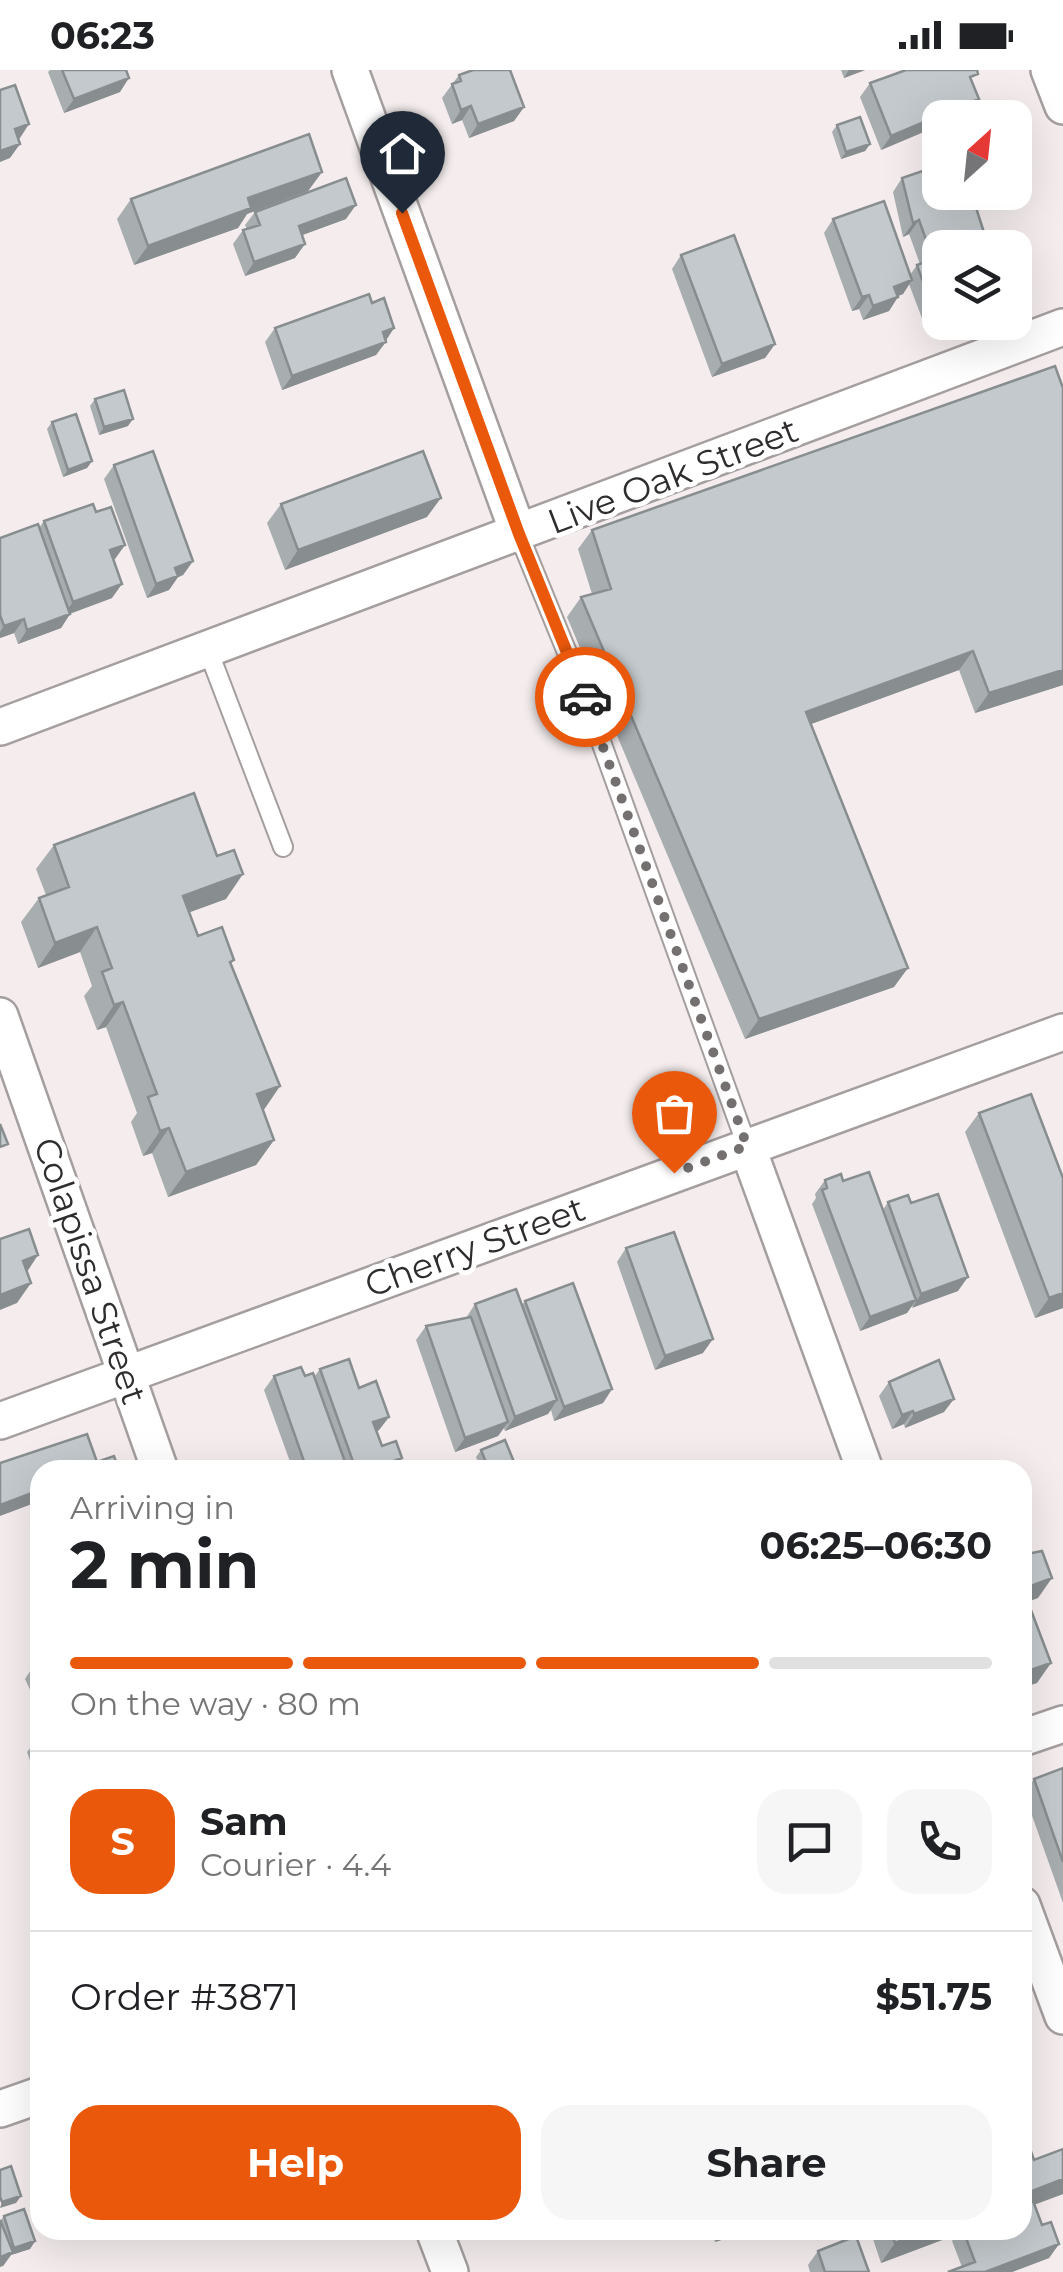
<!DOCTYPE html>
<meta charset="utf-8">
<style>
:root{--surface:#fff;--page:#f6f6f6;--text:#202124;--muted:#757577;--line:#e0e0e0;--accent:#ea580c}
body{margin:0;font-family:Montserrat,sans-serif;background:var(--page);color:var(--text);height:100vh;display:flex;flex-direction:column;font-size:38px;white-space:nowrap}
*{box-sizing:border-box;margin:0}
p{font-size:32px;color:var(--muted)}
.icon{flex:none;width:55px;height:55px;fill:none;stroke:currentColor;stroke-width:2;stroke-linecap:round;stroke-linejoin:round}
.map{position:relative;flex:1;overflow:hidden}
.details{position:absolute;left:30px;top:1390px;width:1002px;height:780px;display:flex;flex-direction:column;background:var(--surface);border-radius:30px;box-shadow:0 10px 40px #0002}
.details>*{flex:none}
.needle{width:65px;rotate:27deg}
.tools{position:absolute;left:922px;top:30px;display:grid;gap:20px}
.tools a{display:grid;place-items:center;width:110px;height:110px;border-radius:20px;background:var(--surface);box-shadow:0 10px 40px #0002;font-size:50px}
.pin{position:absolute;display:grid;place-items:center;width:85px;height:85px;color:#fff;margin:-102px -42px;border-radius:50% 50% 50% 0;rotate:-45deg;box-shadow:0 0 10px #0007}
.pin .icon{rotate:45deg}
.courier{position:absolute;display:grid;place-items:center;width:100px;height:100px;margin:-50px;border:8px solid #ea580c;border-radius:50%;background:#fff;color:#222;box-shadow:0 2px 12px #0007}
.summary em{font-style:normal;font-weight:700}
.summary div{display:flex;flex-direction:column-reverse}
.summary{display:flex;align-items:center;justify-content:space-between;height:170px;padding:0 40px}
h1{font-size:65px;font-weight:700;line-height:75px}
.bar{display:grid;grid-template-columns:repeat(4,1fr);gap:15px 10px;align-content:center;height:120px;padding:0 40px}
.bar i{height:12px;border-radius:8px;background:var(--line)}
.bar .active{background:var(--accent)}
.bar p{grid-column:span 4}
.line{display:flex;align-items:center;gap:25px;padding:0 40px;border-top:2px solid var(--line)}
.line div{flex:1}
.round{display:grid;place-items:center;flex:none;width:105px;height:105px;border-radius:30px;background:var(--page)}
.button{display:flex;gap:20px;margin-top:auto;padding:20px 40px}
.button a{flex:1;height:115px;border-radius:30px;background:var(--accent);color:#fff;font-size:40px;font-weight:700;line-height:115px;text-align:center}
.button a+a{background:var(--page);color:var(--text)}
.status{display:flex;justify-content:space-between;align-items:center;height:70px;padding:0 50px;background:var(--surface);direction:ltr}
.status svg{height:28px;fill:currentColor}
.map>svg:first-child{display:block}
</style>
<div class="status"><b>06:23</b><svg viewBox="0 0 49 12"><path d="M0 12V9h3v3zM5 12V6h3v6zM10 12V3h3v9zM15 12V0h3v12zM26 1h20v11H26zM47 4h2v5h-2z"/></svg></div>
<div class="map">
<svg width="1063" height="2202" viewBox="0 0 1063 2202">
<rect width="100%" height="100%" fill="#f5eded"/>
<g fill="none" stroke-linecap="round" stroke-linejoin="round">
<g stroke="#a59e9e" stroke-width="22">
<path id="lane" d="M519,465l63,154 165,457
M208,580l75,197"/>
</g>
<g stroke="#a59e9e" stroke-width="40">
<path id="street" d="M350,0l169,465
M1049,0l14,36
M0,657l1063,-400
M0,946l160,454
M747,1076l118,324
M0,1351l1063,-389
M1022,1668l41,-14
M1022,1835l41,111
M0,2039l40,-14
M434,2160l16,42"/>
</g>
<use href="#lane" stroke="#fff" stroke-width="18"/>
<use href="#street" stroke="#fff" stroke-width="35"/>
</g>
<path fill="#a8adaf" d="M50,0h76l-6,22 -56,21 -16,-41z
M841,0h24l-21,8z
M459,5l65,32 -10,14 -45,17 -7,-18 -10,4 -10,-26z
M870,13h102l7,16 -10,14 -88,37 -21,-53z
M837,55l33,19 -5,7 -24,8 -9,-27z
M322,102l-14,19 -61,23 -9,14 -104,37 -17,-46 14,-20z
M902,108l38,70 -1,68 -16,5 -14,-37 -6,10 -5,2 -9,15 -26,9 -4,-11 -7,2 -28,-78 9,-14 77,56 7,-10 3,-1 -11,-30 -6,3 -10,-45z
M255,142l91,7 -44,16 -7,23 -50,18 -12,-32 10,-14 4,-1 -2,-4z
M681,185l94,89 -10,14 -53,19 -40,-108z
M372,233l22,25 -18,27 -94,35 -17,-48 10,-14z
M1063,318v297l-88,28 -16,-43 -148,54 83,263 -149,52 -178,-422 14,-20 11,-3 -14,-45 14,-19z
M95,329l33,27 -29,9 -9,-29z
M52,352l40,39 -5,7 -24,9 -16,-48z
M114,395l79,96 -10,14 -5,2 -9,13 -22,8 -43,-119z
M281,434l146,13 -142,53 -18,-47z
M96,442l29,33 -12,14 -1,39 -42,16 -9,14 -43,16 -4,-11 -14,5v-100l39,-10 5,-7z
M54,775l172,54 -37,13 9,24 36,24 -3,4 49,122 -17,25 11,29 -18,25 -88,32 -16,-44 -9,3 -12,-34 6,-9 -31,-86 -9,3 -13,-34 8,-10 -12,-34 -42,16 -17,-46 18,-24 7,-3 -10,-26z
M979,1043l84,65v130l-28,10 -70,-186z
M825,1110l18,1 40,29 5,-8 23,1 47,88 -47,16 -4,6 -47,18 -48,-127 4,-6 -1,-4z
M626,1178l77,105 -48,17 -38,-108z
M525,1231l87,88 -9,14 -49,18 -3,-11 -3,4 -43,17 -1,-3 -6,8 -43,16 -39,-112 10,-14 40,-8 9,-14 47,1z
M320,1299l39,19 30,29 -10,13 -2,1 5,15 12,24h-101l-29,-80 10,-14 40,1z
M889,1312l55,30 -39,16 -1,-4 -12,5 -13,-33z
M481,1380l28,19 -28,1 -5,-13z
M40,1593v48l-15,-32 9,-14z
M40,1667v52l-13,-37 10,-13z
M1063,1698v135l-39,-110 10,-14z
M1034,2090l29,34 -29,11 8,20 17,19 -10,14 -37,14h-65l15,-5 -10,-26 6,-7 -77,29 -11,-33h152z
M4,2146l31,25 -5,8 -19,6 -8,11 -3,-45z
M711,2160h35l-3,3 -28,9z
M818,2181l51,21h-59l-2,-7z"/>
<path fill="#888d8f" d="M849,0h16l-21,8z
M129,8l-9,14 -56,21 10,-14z
M979,29l-10,14 -10,5h-19v7l-59,25 10,-14z
M471,36l-9,14 -10,4 9,-14z
M524,37l-10,14 -45,17 9,-14z
M29,54l-9,14 -15,5 10,-14z
M20,74l-10,14 -10,4v-11z
M870,74l-5,7 -24,8 5,-7z
M322,102l-14,19 -61,23 -9,14 -104,37 14,-19 100,-48z
M356,135l-10,14 -57,21 10,-14z
M919,150l-10,14 -6,3 10,-14z
M305,174l-10,14 -50,18 9,-14z
M912,210l-9,14 -18,7 9,-14z
M869,225l-10,14 -7,2 10,-14z
M898,227l-9,14 -26,9 10,-14z
M940,234l-1,12 -16,5 9,-14z
M394,258l-9,14 -2,-10z
M386,272l-10,13 -94,35 10,-14z
M775,274l-10,14 -53,19 10,-13z
M133,349l-5,7 -29,9 5,-8z
M92,391l-5,7 -24,9 5,-7z
M441,428l-14,19 -142,53 13,-20z
M125,475l-10,14 -15,5 10,-14z
M193,491l-10,14 -5,2 -9,13 -22,8 9,-14 19,-16z
M122,514l-10,14 -49,18 10,-14z
M70,544l-9,14 -43,16 9,-14z
M24,549l-10,14 -14,5v-6l4,-6z
M973,581l-14,19 -167,61 14,-19z
M1063,600v15l-88,28 14,-20z
M243,804l-17,25 -60,22 17,-25z
M97,857l-17,25 -42,16 17,-25z
M908,898l-14,19 -149,52 14,-20z
M123,932l-17,25 -9,3 17,-25z
M280,1016l-17,25 -6,-17z
M169,1058l-17,25 -9,3 17,-25z
M274,1070l-18,25 -88,32 18,-25z
M38,1185l-13,20 -2,-14z
M968,1207l-10,14 -46,17 9,-14z
M31,1213l-14,20 -17,7v-15z
M1063,1223v15l-28,10 14,-20z
M916,1230l-9,13 -47,18 10,-14z
M713,1269l-10,14 -48,17 10,-14z
M612,1319l-9,14 -49,18 10,-14z
M954,1329l-10,13 -39,16 9,-14z
M557,1330l-9,14 -43,17 10,-14z
M913,1341l-9,13 -12,5 10,-14z
M389,1347l-10,13 -15,6 9,-14z
M508,1352l-10,14 -43,16 10,-14z
M402,1388l-8,12h-24z
M514,1392l-8,8h-12z
M40,1420v11l-40,15v-11z
M1052,1508l-14,20 -16,6v-14z
M1051,1593l-14,20 -15,5v-15z
M1063,2109v15l-41,15v-14z
M21,2126l-5,7 -16,5 2,-6z
M736,2160h10l-3,3 -28,9 5,-7z
M929,2160h31l-2,4 -77,29 14,-20z
M35,2171l-5,8 -19,6 -8,11 -3,1v-10l11,-4 3,-5z
M1059,2174l-10,14 -37,14h-27z"/>
<path fill="#c3c9cc" stroke="#888d8f" stroke-width="2.5" d="M62,0h64l3,8 -55,21z
M473,0h37l14,37 -46,17 -7,-18 -10,4 -9,-26 9,-3 -2,-6z
M906,0h71l1,4 -8,3 9,22 -88,37 -21,-53z
M15,15l14,39 -14,5 5,15 -20,7v-61z
M860,47l10,27 -24,8 -9,-27z
M309,64l13,38 -74,26 3,10 -103,38 -17,-47z
M940,95v27h31l18,56h-49v56l-8,3 -15,-42 16,-6 -14,-39 -6,3 -11,-45z
M346,108l10,27 -57,21 6,18 -51,18 -11,-32 17,-5 -5,-13z
M884,131l28,79 -18,7 4,10 -25,9 -4,-11 -7,2 -29,-78z
M734,165l41,109 -53,20 -41,-109z
M369,224l3,9 12,-5 10,30 -11,4 3,10 -94,34 -17,-48z
M1055,296l8,22v282l-74,23 -16,-42 -167,61 102,256 -149,51 -178,-422 30,-8 -19,-59z
M124,320l9,29 -29,8 -9,-28z
M76,344l16,47 -24,9 -16,-48z
M153,381l40,110 -18,7 3,8 -22,8 -42,-119z
M423,381l18,47 -143,52 -17,-46z
M93,434l3,8 15,-5 14,38 -15,5 12,34 -49,18 -29,-81z
M38,454l32,90 -43,16 -3,-11 -20,7 -4,-11v-77z
M194,723l23,63 17,-6 9,24 -60,22 15,40 24,-9 12,33 -4,2 50,124 -23,8 17,46 -88,32 -17,-44 -9,3 -12,-34 9,-3 -34,-92 -9,3 -12,-33 10,-4 -15,-41 -42,16 -16,-45 30,-11 -15,-42z
M1031,1024l32,84v115l-14,5 -70,-185z
M0,1054l8,20 -8,3z
M869,1102l47,128 -46,17 -48,-127 5,-2 -2,-8 16,-6 2,7z
M938,1124l30,83 -47,17 -33,-92 20,-7 3,8z
M29,1159l9,26 -15,6 8,22 -31,12v-56z
M674,1162l39,107 -48,17 -39,-108z
M573,1213l39,106 -48,18 -39,-106z
M516,1219l41,111 -42,17 -40,-113z
M471,1247l37,105 -43,16 -39,-112z
M349,1289l10,29 17,-7 13,36 -16,5 9,24 14,-5 6,17 -32,12h-14l-36,-101z
M939,1290l15,39 -40,15 -1,-3 -11,4 -13,-33z
M301,1297l4,9 8,-3 35,97h-41l-33,-94z
M87,1364l10,28 17,-6 5,14h-79v20l-40,15v-42z
M505,1370l9,22 -20,8h-5l-8,-20z
M1042,1481l10,27 -29,11 28,74 -29,10v-118z
M40,1593v14l-6,-12z
M1063,1698v94l-29,-83z
M1028,2073l6,17 29,-11v30l-41,16v-50z
M11,2096l10,30 -19,6 -2,-5v-27z
M1033,2131l9,24 9,-3 8,22 -74,28h-37l27,-10 -12,-32h59v-25z
M24,2139l11,32 -21,7 -10,-32z
M0,2150l13,32 -13,5z
M719,2160h17l-16,5z
M890,2160h39l-34,13z
M856,2166l13,36h-44l-7,-21z"/>
<g fill="none" stroke-linecap="round" stroke-linejoin="round">
<path stroke="#747070" stroke-width="10" stroke-dasharray="0 18" d="M585,627l162,449 -73,27"/>
<path stroke="#ea580c" stroke-width="12" d="M402,143l117,321 66,163"/>
</g>
<g text-anchor="middle" stroke-width="10" stroke-linejoin="round" paint-order="stroke">
<g font-size="35" fill="#2f2c2c" stroke="#fff">
<text transform="translate(673 406) rotate(-21)" y="12">Live Oak Street</text>
<text transform="translate(475 1177) rotate(-20)" y="12">Cherry Street</text>
<text transform="translate(90 1201) rotate(71)" y="12">Colapissa Street</text>
</g>
</g>
</svg>
<div class="tools">
<a><svg class="needle" viewBox="-14 -14 28 28"><path d="M0-13l5 13h-10z" fill="#e53935"/><path d="M0 13l5-13h-10z" fill="#757577"/></svg></a>
<a><svg class="icon" aria-label="layers" viewBox="0 0 24 24"><path d="M12 4l9 5-9 5-9-5zM3 14l9 5 9-5"/></svg></a>
</div>
<div class="pin" style="left:674px;top:1103px;background:#ea580c"><svg class="icon" aria-label="bag" viewBox="0 0 24 24"><path d="M5 8h14l-1 12H6zM9 8a3 3 0 0 1 6 0"/></svg></div>
<div class="pin" style="left:402px;top:143px;background:#1f2937"><svg class="icon" aria-label="home" viewBox="0 0 24 24"><path d="M3 11l9-7 9 7M6 9v11h12V9"/></svg></div>
<div class="courier" style="left:585px;top:627px"><svg class="icon" aria-label="car" viewBox="0 0 24 24"><path d="M5 17H2v-5l4-1 3-4h7l3 4 3 1v5h-3M9 17h6M6 11h13"/><circle cx="7" cy="17" r="2"/><circle cx="17" cy="17" r="2"/></svg></div>
<section class="details">
<div class="summary"><div><h1>2 min</h1><p>Arriving in</p></div><em>06:25–06:30</em></div>
<div class="bar"><i class="active"></i><i class="active"></i><i class="active"></i><i></i><p>On the way · 80 m</p></div>
<div class="line" style="height:180px"><b class="round" style="background:var(--accent);color:#fff">S</b><div><b>Sam</b><p>Courier · 4.4</p></div><a class="round"><svg class="icon" aria-label="chat" viewBox="0 0 24 24"><path d="M4 5h16v11H9l-5 4z"/></svg></a><a class="round"><svg class="icon" aria-label="phone" viewBox="0 0 24 24"><path d="M5 4h4l2 5-3 2q2 4 5 5l2-3 5 2v4C11 20 4 13 5 4z"/></svg></a></div>
<div class="line" style="height:130px"><div>Order #3871</div><b>$51.75</b></div>
<div class="button"><a>Help</a><a>Share</a></div>
</section>
</div>
